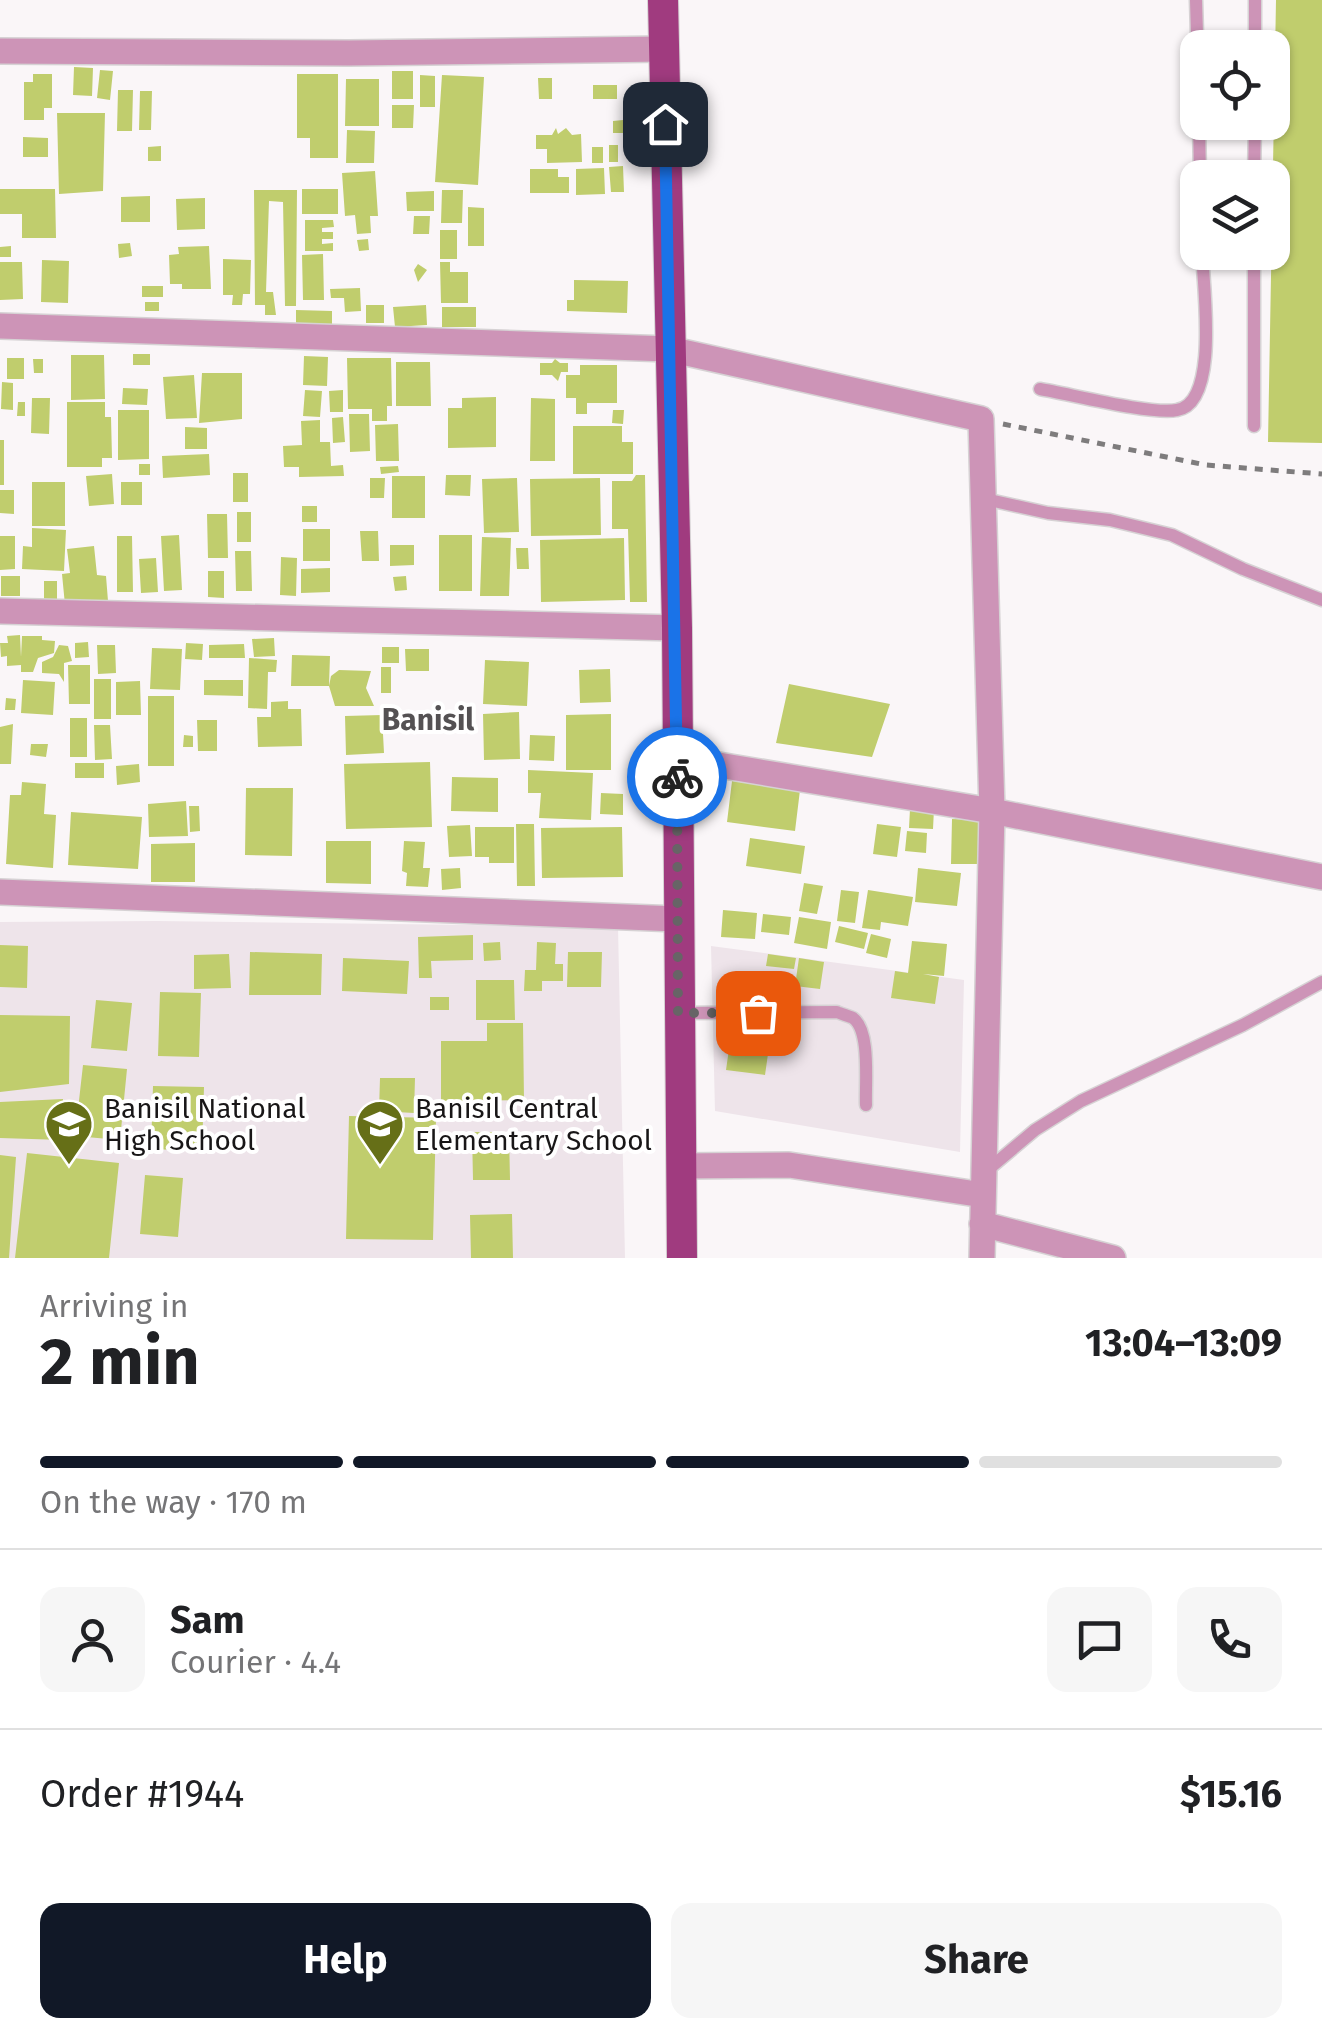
<!DOCTYPE html>
<meta charset="utf-8">
<style>
:root{--surface:#fff;--page:#f6f6f6;--text:#202124;--muted:#757577;--line:#e0e0e0;--accent:#111827}
body{margin:0;font-family:"Fira Sans",sans-serif;background:var(--page);color:var(--text);height:100vh;display:flex;flex-direction:column;font-size:38px;white-space:nowrap}
*{box-sizing:border-box;margin:0}
p{font-size:32px;color:var(--muted)}
.icon{flex:none;width:55px;height:55px;fill:none;stroke:currentColor;stroke-width:2;stroke-linecap:round;stroke-linejoin:round}
.map{position:relative;height:1258px;overflow:hidden}
.side{display:flex;flex-direction:column;background:var(--surface);flex:1}
.side>*{flex:none}
.controls{position:absolute;left:1180px;top:30px;display:grid;gap:20px}
.controls a{display:grid;place-items:center;width:110px;height:110px;border-radius:20px;background:var(--surface);box-shadow:0 2px 8px #0004;font-size:50px}
.pin{position:absolute;display:grid;place-items:center;width:85px;height:85px;color:#fff;margin:-42px;border-radius:20px;box-shadow:0 5px 15px #0006}
.courier{position:absolute;display:grid;place-items:center;width:100px;height:100px;margin:-50px;border:8px solid #1a73e8;border-radius:50%;background:#fff;color:#222;box-shadow:0 2px 12px #0007}
.headline em{font-style:normal;font-weight:700}
.headline div{display:flex;flex-direction:column-reverse}
.headline{display:flex;align-items:center;justify-content:space-between;height:170px;padding:0 40px}
h1{font-size:65px;font-weight:700;line-height:75px}
.bar{display:grid;grid-template-columns:repeat(4,1fr);gap:15px 10px;align-content:center;height:120px;padding:0 40px}
.bar i{height:12px;border-radius:8px;background:var(--line)}
.bar .selected{background:var(--accent)}
.bar p{grid-column:span 4}
.line{display:flex;align-items:center;gap:25px;padding:0 40px;border-top:2px solid var(--line)}
.line div{flex:1}
.round{display:grid;place-items:center;flex:none;width:105px;height:105px;border-radius:20px;background:var(--page)}
.button{display:flex;gap:20px;margin-top:auto;padding:20px 40px}
.button a{flex:1;height:115px;border-radius:20px;background:var(--accent);color:#fff;font-size:40px;font-weight:700;line-height:115px;text-align:center}
.button a+a{background:var(--page);color:var(--text)}
.map>svg:first-child{display:block}
</style>
<div class="map">
<svg width="1322" height="1258" viewBox="0 0 1322 1258">
<rect width="100%" height="100%" fill="#faf6f8"/>
<path fill="#eee4ea" d="M157,921l461,6 7,331h-625v-336z
M711,946l253,34 -4,172 -245,-41z"/>
<path fill="#c0cd6d" d="M1276,0h46v443l-54,-1z
M74,67l19,1 -1,28 -19,-1z
M100,70l13,1 -3,29 -13,-2z
M392,71h21v28h-21z
M33,74h19v34h-8v12h-20v-38h9z
M297,74h41v84h-28v-20h-13z
M420,75l15,1v31h-15z
M442,75l42,2 -6,108 -43,-3z
M538,78h14v21h-13z
M346,79h33v47h-34z
M593,85h24v14h-24z
M118,90h15l-1,41h-15z
M140,91h12l-1,39h-12z
M392,105h22l-1,23h-21z
M57,113h48l-2,78 -44,3z
M623,120l1,13h-11v-12z
M556,128l2,6 8,-6 6,7 9,-1 1,28 -35,1v-14h-11v-14h16z
M347,130l28,1 -1,32h-28z
M23,137l25,1v19h-25z
M609,145h9v17h-9z
M161,146v15h-13v-14z
M592,147h11v16h-11z
M623,166l1,26h-13l-2,-25z
M604,168l1,26 -29,1v-26z
M530,169h28v8h11v16h-39z
M375,171l3,45h-8l1,17 -14,1 -2,-19 -10,1 -3,-43z
M0,189h55l1,49h-34v-24h-22z
M302,189h36v25h-36z
M254,190h43l-1,116h-11l-2,-104 -14,-1 -3,91h7l3,23h-11v-10h-10z
M442,190h21l-1,33h-21z
M434,191v20h-27l-1,-19z
M150,196v26h-29v-25z
M205,198v31l-28,1 -1,-31z
M468,207l16,1v38h-16z
M414,216h16l-1,18h-16z
M305,220h28l1,7 -12,1v4h11v7h-11v5l11,-1v8h-28z
M440,230h17v29h-17z
M368,239l1,11 -10,1 -2,-11z
M130,243l2,13 -13,2 -1,-14z
M11,246v11h-11v-10z
M209,246l2,43h-29v-5h-12l-1,-29 10,-1 -1,-7z
M323,254l1,46h-21l-1,-45z
M223,259l28,1 -1,34h-7l-1,11h-10l1,-10h-10z
M42,260l27,1 -1,42 -27,-1z
M0,262h22l1,37 -23,1z
M440,262h10v10h18v31h-27z
M418,264l9,6 -9,12 -4,-12z
M574,280l54,1 -1,32 -60,-2v-11h7z
M142,286h21v11h-21z
M360,288l1,23 -16,1 -1,-14h-13l-1,-9z
M145,302h14v9h-14z
M366,305h18v18h-18z
M426,305l1,20 -32,2 -2,-20z
M442,307h34v20h-34z
M296,310l36,1v13h-36z
M133,354h17v11h-17z
M71,355h33l1,44 -34,1z
M304,356l24,1 -1,29 -24,-1z
M7,358h17v21h-17z
M347,358h44l1,48h-5v15h-15v-12h-24z
M33,359h10v14h-9z
M555,359l5,4h8v9h-7l-3,9 -6,-6h-12v-12h12z
M396,362h34l1,44h-35z
M580,365h37v38h-30v11h-11v-16h-10v-23h14z
M202,373h40v46l-43,4z
M194,375l3,43 -31,1 -3,-42z
M2,382l11,1v27l-12,-1z
M123,388l25,1 -1,16 -25,-1z
M305,390l17,1 -2,26 -17,-1z
M343,390v22h-13l-1,-21z
M496,397v50l-48,1v-40h14v-10z
M32,398h18l-1,36 -18,-1z
M531,398l24,1v62h-25z
M18,402h7v14h-8z
M67,402h38v15h6l1,41h-10v9h-35z
M118,410h31v49l-31,1z
M613,410h11l-1,14 -11,-1z
M349,414h20l1,37 -20,1z
M343,417l2,25 -12,1 -1,-25z
M320,420v22h10l1,24 12,-1 1,11 -45,1v-10h-15l-1,-21 19,-1 -1,-24z
M398,424l1,37h-23l-1,-36z
M573,426h49v16h11v32h-60z
M185,427l22,1v21h-22z
M0,440h4v45h-4z
M209,454l1,21 -47,3 -1,-22z
M139,464h11v11h-11z
M398,466l1,6 -18,2 -1,-7z
M233,473h15v29h-15z
M112,474l2,30 -25,2 -3,-30z
M446,475h25l-1,21 -25,-1z
M636,475h9l2,127h-17l-2,-73h-16v-48h20z
M392,476h33v42h-33z
M370,478h15l-1,20h-14z
M517,478l2,54 -35,1 -2,-54z
M600,478l1,57 -70,1 -1,-57z
M32,482h33v44h-33z
M121,482h21v23h-21z
M0,490h14v24l-14,-1z
M302,506h15v16h-15z
M237,512h14v30h-14z
M207,514h20l1,44h-20z
M32,528l34,2 -2,41 -42,-2 1,-23 9,1z
M303,529h27v32h-27z
M360,531h18l1,30h-17z
M179,535l3,55 -18,1 -3,-55z
M439,535h33v56h-33z
M0,536h15v33l-15,1z
M117,536h15l1,56h-16z
M482,537l29,1 -2,58h-29z
M624,538l1,62 -84,2 -1,-62z
M390,545h24v20l-24,1z
M94,546l3,29 9,1 2,25 -43,4 -3,-31 8,-1 -3,-24z
M516,548h12l1,21h-12z
M235,551h16l1,40h-16z
M281,557l16,1 -1,38 -16,-1z
M156,558l2,34 -17,1 -2,-34z
M330,568v24l-29,1v-24z
M208,571h16v27l-16,-1z
M1,576h19v20h-19z
M406,576l1,14 -12,1 -2,-14z
M44,581h13v21h-13z
M20,635l1,22 1,-21h20v4l13,1 -1,12 -16,5 -5,14h-12v-7l-14,1v-10l-6,1 -1,-14h8l-1,-7z
M274,638l1,18 -21,1 -2,-18z
M88,642l1,15 -14,1v-15z
M186,643l17,1 -1,16 -17,-1z
M244,644l1,14h-36v-13z
M59,645l9,1 4,15 -8,2v19l-5,-8 -17,-1v-11l11,-5z
M97,645h18l1,28 -18,1z
M382,647h17v16h-17z
M152,648l30,1 -2,41 -30,-1z
M405,649h24v22h-23z
M292,655l38,1 -1,30h-38z
M249,658l28,2 -1,12h-8l-1,37 -19,-1z
M485,660l44,2 -2,44 -44,-2z
M68,665h22v39h-21z
M381,667h10v26h-10z
M610,669l1,33 -31,1 -1,-33z
M339,670l32,1 -5,17 8,18h-39l-6,-20 2,-10z
M94,679h17v40h-17z
M23,680l32,2 -2,33 -32,-2z
M204,680h39v16l-39,-1z
M140,681l1,34h-25v-33z
M789,684l101,20 -18,53 -96,-14z
M148,696h26v70h-26z
M6,698l10,1 -1,11h-10z
M288,701v8h13l1,37 -44,1 -1,-30h14v-15z
M519,712l1,47 -36,1 -1,-46z
M611,714v56h-45v-55z
M382,715l2,38 -38,2 -1,-39z
M70,718h17v39h-17z
M197,720h20v31h-19z
M13,724l-2,40h-11v-37z
M94,725h16l2,34 -17,1z
M184,735l9,1v11h-10z
M530,735l25,1 -1,25 -25,-1z
M31,744h17l-2,13 -16,-2z
M430,762l2,65 -86,2 -2,-65z
M75,763h29v15h-29z
M139,764l1,18 -23,3 -1,-19z
M528,770l65,3 -2,47 -52,-2 2,-25h-13z
M452,777l46,1v34l-47,-1z
M732,781l68,9 -5,41 -68,-9z
M22,782l24,2 -2,30 12,1 -3,53 -47,-4 4,-69h11z
M246,788h47l-1,68 -47,-1z
M601,793l22,1v21l-23,-1z
M186,801l2,35 -39,1 -1,-33z
M189,806h10l1,25 -10,1z
M910,809h24l-1,20 -24,-1z
M71,812l71,5 -4,52 -70,-4z
M952,819l27,1 -1,44h-27z
M516,824h18l1,62h-18z
M877,824l24,3 -4,30 -24,-3z
M470,825l2,31 -23,1 -2,-31z
M475,827h39v36h-25v-6h-14z
M622,827l1,50 -81,1 -1,-50z
M907,831l20,2 -1,20 -21,-2z
M750,838l55,8 -4,28 -55,-8z
M326,841h45v43l-45,-1z
M404,841l21,1 -2,26h7l-2,19 -22,-1 1,-13 -5,-2z
M195,843v39h-44v-38z
M460,868l1,20 -19,2 -1,-21z
M918,868l43,5 -4,33 -42,-4z
M804,883l19,3 -6,28 -18,-3z
M841,890l18,2 -4,31 -18,-2z
M868,890l45,7 -5,29 -27,-4 -1,8 -18,-2z
M723,910l34,3 -2,26 -34,-2z
M763,914l28,3 -2,18 -28,-3z
M799,917l32,5 -4,27 -33,-6z
M839,926l29,7 -4,16 -29,-7z
M871,934l20,5 -4,19 -21,-5z
M473,935v25l-42,1 1,17h-13l-1,-41z
M912,941l35,3 -3,32 -21,-2 16,3 -4,27 -44,-6 4,-27 13,2z
M500,942l1,18 -17,1 -1,-18z
M537,942l19,1 -1,21h8v17h-21v10h-18l1,-21h11z
M0,945l28,1 -1,42 -27,-1z
M250,952l72,2 -1,41h-72z
M568,952h34l-1,35h-34z
M229,954l2,34 -37,1v-34z
M768,954l28,4 -2,11 -28,-3z
M343,958l66,3 -2,33 -65,-3z
M799,958l25,4 -4,27 -25,-3z
M476,980h38l1,40h-39z
M160,992l41,1 -2,64 -41,-1z
M430,997h19v13h-19z
M96,1000l36,3 -5,48 -36,-3z
M0,1015l70,1 -1,68 -69,8z
M487,1023h36l1,77 -83,1v-60h46z
M731,1035l39,5 -5,35 -39,-5z
M83,1065l44,4 -7,71 -45,-4z
M380,1078h35l-1,35 -35,-2z
M153,1086l51,1 -2,64 -51,-2z
M63,1099v41l-63,-2v-36z
M349,1116l87,2 -3,122 -87,-1z
M472,1132h37l1,48h-37z
M27,1153l92,10 -10,95h-94z
M0,1155l16,2 -7,101h-9z
M145,1175l38,3 -5,59 -38,-3z
M512,1214l1,44h-42l-1,-43z"/>
<g fill="none" stroke-linecap="round" stroke-linejoin="round">
<g stroke="#d6d2d4" stroke-width="15">
<path id="lane" d="M1196,0l2,68
M1255,48v-48
M1199,122l1,56
M1254,178l1,-56
M1040,389c30,5 111,26 137,21 43,-7 26,-125 25,-158
M1254,426v-174
M985,499l63,14 62,7 62,15 71,34 79,31
M681,1013l156,-1c1,1 15,5 16,6 18,13 12,66 13,87
M984,1173l51,-43 46,-29 162,-76 79,-43"/>
</g>
<g stroke="#d6d2d4" stroke-width="28">
<path id="street" d="M0,51l349,2 315,-4
M0,326l669,23 312,70 11,392 -10,447
M0,611l677,17
M677,758l315,53 330,66
M0,892l677,27
M681,1166l108,-1 194,30
M982,1224l131,34"/>
</g>
<g stroke="#d6d2d4" stroke-width="32">
<path id="primary" d="M663,0l14,628 5,630"/>
</g>
<path stroke="#7e7c7d" stroke-width="5" stroke-dasharray="8 8" stroke-linecap="butt" d="M1003,424l203,41 116,9"/>
<use href="#lane" stroke="#cd94b7" stroke-width="12"/>
<use href="#street" stroke="#cd94b7" stroke-width="25"/>
<use href="#primary" stroke="#a03b7f" stroke-width="30"/>
</g>
<g fill="none" stroke-linecap="round" stroke-linejoin="round">
<path stroke="#676466" stroke-width="10" stroke-dasharray="0 18" d="M677,777l1,236h80"/>
<path stroke="#1a73e8" stroke-width="12" d="M665,124l12,653"/>
</g>
<defs>
<g id="school-pin" transform="scale(2.5)"><path d="M0 17L-7.5 6A9.5 9.5 0 1 1 7.5 6Z" fill="#666f17" stroke="#fff"/><path d="M0-5L7-2L0 1L-7-2ZM-4 1L0 2.5L4 1V4Q0 6-4 4Z" fill="#fff"/></g>
</defs>
<g fill-rule="evenodd">
<use href="#school-pin" x="69" y="1124"/>
<use href="#school-pin" x="380" y="1124"/>
</g>
<g text-anchor="middle" stroke-width="8" stroke-linejoin="round" paint-order="stroke">
<g font-size="28" fill="#181617" stroke="#fff" text-anchor="start">
<text x="104" y="1118">Banisil National<tspan x="104" dy="32">High School</tspan></text>
<text x="415" y="1118">Banisil Central<tspan x="415" dy="32">Elementary School</tspan></text>
</g>
<g font-size="30" font-weight="bold" fill="#545153" stroke="#fff">
<text x="428" y="730">Banisil</text>
</g>
</g>
</svg>
<div class="controls">
<a><svg class="icon" aria-label="locate" viewBox="0 0 24 24"><circle cx="12" cy="12" r="6"/><path d="M12 2v4M12 18v4M2 12h4M18 12h4"/></svg></a>
<a><svg class="icon" aria-label="layers" viewBox="0 0 24 24"><path d="M12 4l9 5-9 5-9-5zM3 14l9 5 9-5"/></svg></a>
</div>
<div class="pin" style="left:758px;top:1013px;background:#ea580c"><svg class="icon" aria-label="bag" viewBox="0 0 24 24"><path d="M5 8h14l-1 12H6zM9 8a3 3 0 0 1 6 0"/></svg></div>
<div class="pin" style="left:665px;top:124px;background:#1f2937"><svg class="icon" aria-label="home" viewBox="0 0 24 24"><path d="M3 11l9-7 9 7M6 9v11h12V9"/></svg></div>
<div class="courier" style="left:677px;top:777px"><svg class="icon" aria-label="bike" viewBox="0 0 24 24"><circle cx="6" cy="16" r="4"/><circle cx="18" cy="16" r="4"/><path d="M6 16l4-8h5l3 8M10 8l3 8H6M13 5h3"/></svg></div>
</div>
<section class="side">
<div class="headline"><div><h1>2 min</h1><p>Arriving in</p></div><em>13:04–13:09</em></div>
<div class="bar"><i class="selected"></i><i class="selected"></i><i class="selected"></i><i></i><p>On the way · 170 m</p></div>
<div class="line" style="height:180px"><a class="round"><svg class="icon" aria-label="person" viewBox="0 0 24 24"><circle cx="12" cy="8" r="4"/><path d="M4 21q1-7 8-7t8 7"/></svg></a><div><b>Sam</b><p>Courier · 4.4</p></div><a class="round"><svg class="icon" aria-label="chat" viewBox="0 0 24 24"><path d="M4 5h16v11H9l-5 4z"/></svg></a><a class="round"><svg class="icon" aria-label="phone" viewBox="0 0 24 24"><path d="M5 4h4l2 5-3 2q2 4 5 5l2-3 5 2v4C11 20 4 13 5 4z"/></svg></a></div>
<div class="line" style="height:130px"><div>Order #1944</div><b>$15.16</b></div>
<div class="button"><a>Help</a><a>Share</a></div>
</section>
